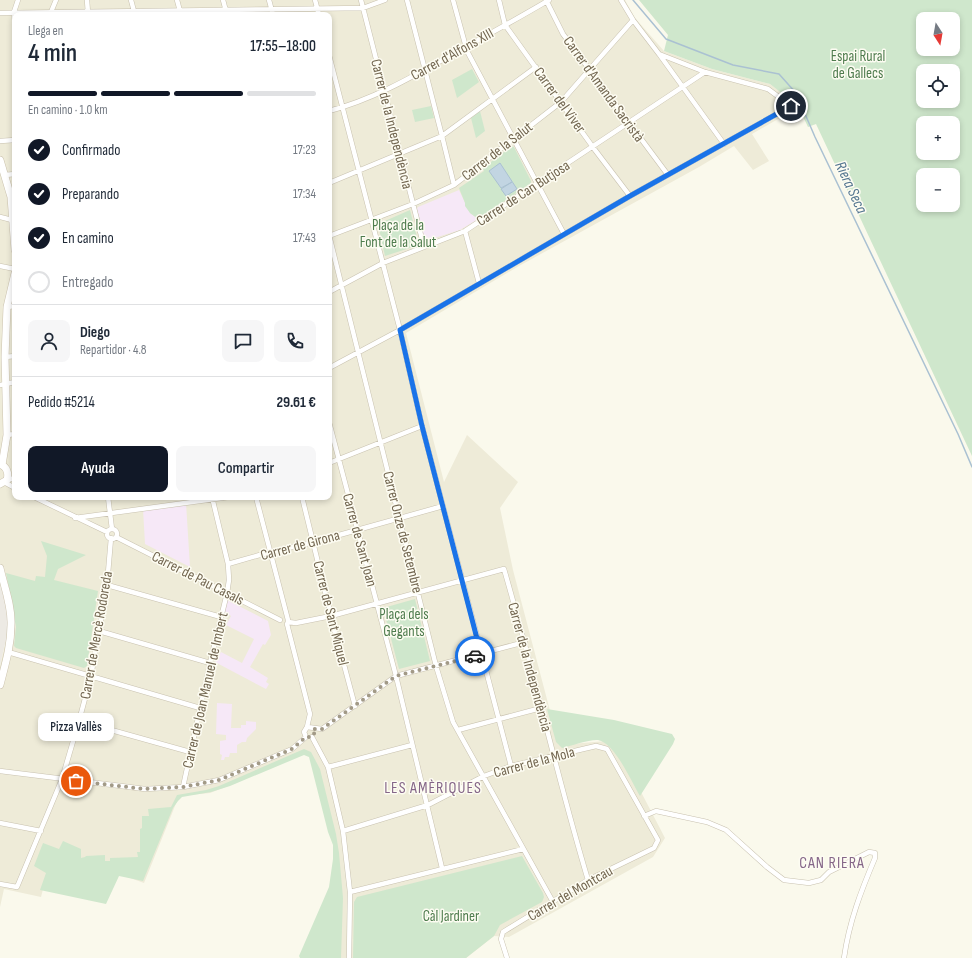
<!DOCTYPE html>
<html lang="es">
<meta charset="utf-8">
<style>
:root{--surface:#fff;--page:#f6f6f7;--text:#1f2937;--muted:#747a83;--line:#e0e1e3;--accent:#111827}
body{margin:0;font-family:"Sofia Sans Condensed",sans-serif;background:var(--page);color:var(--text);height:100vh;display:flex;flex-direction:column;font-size:15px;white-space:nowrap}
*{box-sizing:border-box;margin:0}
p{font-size:13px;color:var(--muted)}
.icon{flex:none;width:22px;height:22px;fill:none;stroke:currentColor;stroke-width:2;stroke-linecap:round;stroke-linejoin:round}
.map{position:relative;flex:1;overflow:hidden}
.drawer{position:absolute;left:12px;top:12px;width:320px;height:488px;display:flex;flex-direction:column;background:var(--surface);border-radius:8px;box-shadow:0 2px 6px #0003}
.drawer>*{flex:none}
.needle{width:26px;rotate:169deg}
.buttons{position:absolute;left:916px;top:12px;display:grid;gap:8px}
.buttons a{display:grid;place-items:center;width:44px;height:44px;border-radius:8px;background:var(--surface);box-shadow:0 2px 6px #0003;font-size:20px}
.pin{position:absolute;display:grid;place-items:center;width:34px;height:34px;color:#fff;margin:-17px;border:2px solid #fff;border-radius:50%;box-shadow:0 1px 4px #0007}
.courier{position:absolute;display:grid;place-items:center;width:40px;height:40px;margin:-20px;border:3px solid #1a73e8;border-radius:50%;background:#fff;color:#222;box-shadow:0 1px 5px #0007}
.bubble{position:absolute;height:28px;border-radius:8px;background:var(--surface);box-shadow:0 2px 6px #0003;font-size:13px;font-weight:600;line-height:28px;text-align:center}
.overview em{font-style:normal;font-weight:600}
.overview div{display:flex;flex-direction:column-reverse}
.overview{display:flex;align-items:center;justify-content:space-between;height:68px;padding:0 16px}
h1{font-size:26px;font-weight:600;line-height:30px}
.bar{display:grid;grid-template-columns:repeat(4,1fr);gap:6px 4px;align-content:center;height:48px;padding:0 16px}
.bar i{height:5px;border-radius:3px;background:var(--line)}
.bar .selected{background:var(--accent)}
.bar p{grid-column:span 4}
.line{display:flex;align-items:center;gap:10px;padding:0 16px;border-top:1px solid var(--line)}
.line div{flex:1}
.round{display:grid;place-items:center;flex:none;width:42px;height:42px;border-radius:8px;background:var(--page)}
ol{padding:0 16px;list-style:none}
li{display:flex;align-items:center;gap:12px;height:44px}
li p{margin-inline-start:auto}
li .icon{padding:4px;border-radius:50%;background:var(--accent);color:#fff;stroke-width:4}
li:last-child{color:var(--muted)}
li i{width:22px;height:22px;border:2px solid var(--line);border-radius:50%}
.cta{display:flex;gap:8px;margin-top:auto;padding:8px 16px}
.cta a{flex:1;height:46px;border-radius:8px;background:var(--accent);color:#fff;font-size:16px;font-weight:600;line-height:46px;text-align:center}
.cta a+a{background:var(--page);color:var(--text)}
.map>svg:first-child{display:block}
</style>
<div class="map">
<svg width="972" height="958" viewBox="0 0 972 958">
<rect width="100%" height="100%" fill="#faf9ec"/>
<path fill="#eeebd8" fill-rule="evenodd" d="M0,0h625l10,18 29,33 48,18 58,15 23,17 -1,10 -40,23 17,27 -16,9 -19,-24 -35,21 -180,99 -113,67 38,149 23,-47 51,47 -18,26 13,62 46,175 47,-4 22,26 37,71 -12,19 -144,80 -15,-1 -28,22h-127l-6,-118 -16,-72 -11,-17 -70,32 -26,10 -31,3 -35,87 -91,-33 -12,47 -37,-8 -4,18v-242l6,-25 -2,-44 -4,-11zM15,15h314v482h-314z"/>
<path fill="#edeae4" d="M0,585l4,11 4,27 -2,17 -6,25z"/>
<path fill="#f6e8f7" d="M459,190l11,23 8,6 -18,11 -32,10h-3l-8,-31 1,-2z
M186,503l4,64 -45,-23 -2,-35z
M227,600l41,21 3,14 -6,10 -2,-1 -13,23 18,11 -2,4 3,2 -3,5 -51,-27 6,-10 21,11 12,-24 -28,-14 5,-9 -6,-4z
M217,703l15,1 -1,24h10v-3h5v-4l10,1v7l-9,9 -1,4h-4l-5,3v8h-7l-1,4h-4l-1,3h-3l1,-5 -2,-1v-13l6,-1v-5l-10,-1z"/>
<path fill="#cfe7cc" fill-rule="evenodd" d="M639,0h333v456l-156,-332 -8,3 -10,-21 -28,-22 -58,-15 -48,-18 4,-16zM923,19h30v30h-30zM923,71h30v30h-30zM923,123h30v30h-30zM923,175h30v30h-30z
M472,69l7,13 -22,16 -5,-18z
M431,106l3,12 -19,4 -3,-12z
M480,111l5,20 -9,7 -5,-20z
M512,146l2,1 17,34v2l-53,36 -8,-6 -5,-7v-3l-6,-15 25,-17 -1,-3z
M410,210l9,35 -34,11 -7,-32z
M41,541l45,14 -28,14 -4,11 44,11 -11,75 -3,2 -68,-20 -2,-2 2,-19 -10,-54 29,8 1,-5 9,1 2,-21z
M415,599l15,62 -31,8 -16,-61z
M547,709l67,11 58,14 3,5 -2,5 -33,52c-8,-13 -25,-53 -42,-56 -7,-1 -28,6 -36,8l-6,-6z
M304,749l7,3 9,17 16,65 3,19 4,45 -2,60h-41l-1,-2 30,-69 4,-28v-14l-5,-13 -19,-75 -5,-2 -74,31 -19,6 -29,5 -4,4 -5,7 -30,73 -24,-5 -13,28 -66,-14 6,-17 -12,-7 9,-23 16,6 4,-8 18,8v9l4,-1 1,-1 19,-1v6h5v-3l28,-1 -1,-5h3v-23l2,-1v-12h7l-1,-7 23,-2 6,-12 29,-5 13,-4z
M522,856l21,37 1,4 -2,5 -42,23 -6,11 -28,22h-113l1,-56 3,-5z"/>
<path fill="#c2d5e2" stroke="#aac1d2" d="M500,163l17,26 -11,7 -5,-7 11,-7 -11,6 -12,-17z"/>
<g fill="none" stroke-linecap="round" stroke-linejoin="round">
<path stroke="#aac1d2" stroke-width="1.5" d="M633,0l33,39 67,26 46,9 17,19 19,44 143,297 14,33"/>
<g stroke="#c9c2b0" stroke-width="5.5">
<path id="street" d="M87,0l1,13
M131,0l4,15
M177,0l4,15
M223,0l4,15
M269,0l4,15
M315,0l4,15
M361,0l63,247
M407,0l35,136 12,49
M453,0l14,51 97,183
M499,0l6,25 90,125 35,46
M546,0l17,34 105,141
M0,13l363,-5 22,-8
M51,15v-3l5,-12
M15,24l-1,-12 4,-12
M659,54l65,90
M329,55l71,275 22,96 89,340
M329,111c43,-11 83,-34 122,-56 33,-18 66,-36 98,-55
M0,141l15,-1
M5,175l10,-1
M329,183l113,-47 94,-69
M0,217l12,3
M465,231l14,52
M329,235l107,431 17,56 100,180
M329,236l84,-32 41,-19 107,-83 72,-82
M0,266l15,3
M329,292l54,-29 82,-32 240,-159
M7,307l8,-1
M5,357l10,-1
M329,368l71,-38 230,-134 161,-90 -23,-17 -63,-17 -46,-18 -26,-34 -12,-20
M0,385l15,-3
M329,422l67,254 46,192
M7,435l8,-1
M329,463l93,-37
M7,480l8,-2
M4,482l11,6
M34,497l73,35
M108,497l4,32
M256,497l32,123v3
M302,497l29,119 24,90
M75,518l154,-21
M107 534a5 5 0 1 1 10 0a5 5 0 1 1-10 0Z
M116,537l164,83
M228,564l42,-12 44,-10 129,-36
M107,585l114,32
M288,622l8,1 35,-7 173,-47c30,103 53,208 84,311
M287,624l23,90 -3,13 -3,5 2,5
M99,631l111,32
M8,652l192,56
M79,721l111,31
M307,727l15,2 74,-53 129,-34
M458,730l83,-22
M312,737l16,30 15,64 7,61 -1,66
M328,767l84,-22
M0,771l145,18 38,-2 36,-7 73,-31 14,-12
M183,787l27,-124 17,-70 2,-13 -1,-16 -16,-67
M644,816l12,-5 51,11 19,8 41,37 17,13 25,3 12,-3 8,-8 40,-20 6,1v5c-14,33 -26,64 -31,100
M0,823l41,8
M343,831l85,-26 56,-29 27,-10 85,-20 11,3 51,91 -4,8 -66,32 -85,52 -2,7 6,19
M0,884l17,3 45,-108 17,-58 12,-45 16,-91 4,-47
M350,892l173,-43"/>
</g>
<g stroke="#ccc3af" stroke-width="8">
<path id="secondary" d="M0,160l11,37 4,53
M0,464c7,3 9,9 7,16l-7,4
M2,465l5,-30 -2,-78 2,-50 8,-34
M0,568c4,18 12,38 11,57 0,21 -6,40 -11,60"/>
</g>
<use href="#street" stroke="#fff" stroke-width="4.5"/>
<use href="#secondary" stroke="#fff" stroke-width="7"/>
</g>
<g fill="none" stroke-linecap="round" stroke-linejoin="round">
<path stroke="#a29a87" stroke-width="4" stroke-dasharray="0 7.2" d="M76,781l69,8 38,-2 36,-7 73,-31 14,-12h6l3,-5 -2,-3h9l74,-53 79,-20"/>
<path stroke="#1a73e8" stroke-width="5" d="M475,656l6,-2 -59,-228 -22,-96 230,-134 161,-90"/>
</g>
<g text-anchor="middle" stroke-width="3" stroke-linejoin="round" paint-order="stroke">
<g font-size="15" fill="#736751" stroke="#fdfcf2">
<text transform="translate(452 54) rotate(-29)" y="5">Carrer d'Alfons XIII</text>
<text transform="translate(604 89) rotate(54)" y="5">Carrer d'Amanda Sacristà</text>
<text transform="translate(560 100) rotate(54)" y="5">Carrer del Viver</text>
<text transform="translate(392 124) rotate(76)" y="5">Carrer de la Independència</text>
<text transform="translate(497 151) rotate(-38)" y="5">Carrer de la Salut</text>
<text transform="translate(523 193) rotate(-33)" y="5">Carrer de Can Butjosa</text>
<text transform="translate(403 532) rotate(76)" y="5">Carrer Onze de Setembre</text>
<text transform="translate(360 540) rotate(75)" y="5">Carrer de Sant Joan</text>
<text transform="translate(300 545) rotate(-15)" y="5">Carrer de Girona</text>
<text transform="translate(198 578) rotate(27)" y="5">Carrer de Pau Casals</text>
<text transform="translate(331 613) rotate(76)" y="5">Carrer de Sant Miquel</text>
<text transform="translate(96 635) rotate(-80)" y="5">Carrer de Mercè Rodoreda</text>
<text transform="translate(530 667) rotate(75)" y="5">Carrer de la Independència</text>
<text transform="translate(205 690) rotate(-77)" y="5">Carrer de Joan Manuel de Imbert</text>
<text transform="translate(534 762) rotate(-15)" y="5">Carrer de la Mola</text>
<text transform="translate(570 893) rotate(-30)" y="5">Carrer del Montcau</text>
</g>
<g font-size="15" fill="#4f7c4e" stroke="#fdfcf2">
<text x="858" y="61">Espai Rural<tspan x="858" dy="17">de Gallecs</tspan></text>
<text x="398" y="230">Plaça de la<tspan x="398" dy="17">Font de la Salut</tspan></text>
<text x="404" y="619">Plaça dels<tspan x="404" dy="17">Gegants</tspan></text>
<text x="451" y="921">Càl Jardiner</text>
</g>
<g font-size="16" font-style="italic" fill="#547690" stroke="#fdfcf2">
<text transform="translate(852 187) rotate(65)" y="6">Riera Seca</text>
</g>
<g font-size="16" letter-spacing="1" fill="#856688" stroke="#fdfcf2">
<text x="433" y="793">LES AMÈRIQUES</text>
<text x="832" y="868">CAN RIERA</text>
</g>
</g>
</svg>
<div class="buttons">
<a><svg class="needle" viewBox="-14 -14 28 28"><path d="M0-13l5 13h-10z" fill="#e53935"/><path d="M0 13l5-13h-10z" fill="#747a83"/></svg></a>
<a><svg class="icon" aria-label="locate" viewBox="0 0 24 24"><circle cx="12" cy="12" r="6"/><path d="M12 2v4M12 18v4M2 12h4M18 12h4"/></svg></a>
<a>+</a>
<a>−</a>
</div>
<div class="pin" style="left:76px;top:781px;background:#ea580c"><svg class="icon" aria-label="bag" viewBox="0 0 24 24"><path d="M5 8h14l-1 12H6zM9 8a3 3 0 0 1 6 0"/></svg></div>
<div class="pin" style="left:791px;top:106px;background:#1f2937"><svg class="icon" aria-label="home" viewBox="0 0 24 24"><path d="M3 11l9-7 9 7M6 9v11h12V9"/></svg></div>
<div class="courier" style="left:475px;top:656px"><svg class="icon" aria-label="car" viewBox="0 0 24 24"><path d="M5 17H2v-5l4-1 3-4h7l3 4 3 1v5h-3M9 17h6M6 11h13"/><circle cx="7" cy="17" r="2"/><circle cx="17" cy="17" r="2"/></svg></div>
<div class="bubble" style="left:38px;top:713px;width:76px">Pizza Vallès</div>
<section class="drawer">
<div class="overview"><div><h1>4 min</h1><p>Llega en</p></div><em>17:55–18:00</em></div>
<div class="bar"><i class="selected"></i><i class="selected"></i><i class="selected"></i><i></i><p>En camino · 1.0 km</p></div>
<ol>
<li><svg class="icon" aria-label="check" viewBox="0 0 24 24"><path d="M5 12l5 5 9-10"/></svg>Confirmado<p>17:23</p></li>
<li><svg class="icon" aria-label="check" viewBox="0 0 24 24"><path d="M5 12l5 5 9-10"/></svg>Preparando<p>17:34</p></li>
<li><svg class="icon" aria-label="check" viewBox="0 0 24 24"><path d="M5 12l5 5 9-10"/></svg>En camino<p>17:43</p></li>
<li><i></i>Entregado</li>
</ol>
<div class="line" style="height:72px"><a class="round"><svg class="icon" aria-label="person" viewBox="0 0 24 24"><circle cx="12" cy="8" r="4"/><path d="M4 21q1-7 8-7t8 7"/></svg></a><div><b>Diego</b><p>Repartidor · 4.8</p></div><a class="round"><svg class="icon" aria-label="chat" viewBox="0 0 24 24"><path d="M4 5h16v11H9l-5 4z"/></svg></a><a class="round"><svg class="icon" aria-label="phone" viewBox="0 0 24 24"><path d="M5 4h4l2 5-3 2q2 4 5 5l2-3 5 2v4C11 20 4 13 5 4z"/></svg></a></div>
<div class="line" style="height:52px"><div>Pedido #5214</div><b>29.61 €</b></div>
<div class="cta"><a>Ayuda</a><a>Compartir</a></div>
</section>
</div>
